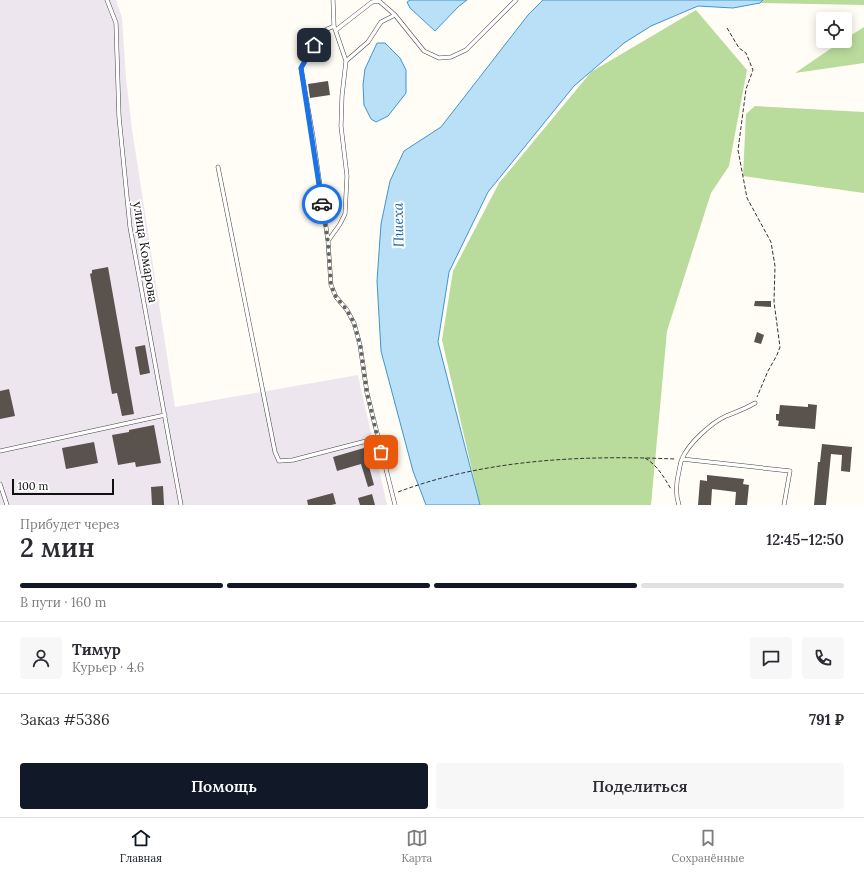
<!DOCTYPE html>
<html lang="ru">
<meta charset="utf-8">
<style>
:root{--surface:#fff;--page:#f7f7f7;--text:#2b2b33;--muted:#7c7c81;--line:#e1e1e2;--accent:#111827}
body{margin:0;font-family:Lora,serif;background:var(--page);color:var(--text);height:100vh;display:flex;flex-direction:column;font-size:15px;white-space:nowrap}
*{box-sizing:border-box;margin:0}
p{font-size:13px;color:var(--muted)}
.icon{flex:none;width:22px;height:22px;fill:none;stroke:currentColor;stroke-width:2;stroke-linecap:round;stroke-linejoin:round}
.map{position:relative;height:505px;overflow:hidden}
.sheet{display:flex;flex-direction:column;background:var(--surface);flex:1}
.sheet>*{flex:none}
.controls{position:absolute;left:816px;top:12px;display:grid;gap:8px}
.controls a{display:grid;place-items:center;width:36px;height:36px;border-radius:4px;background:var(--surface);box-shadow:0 2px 10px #0003;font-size:20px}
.scale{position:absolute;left:12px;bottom:10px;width:102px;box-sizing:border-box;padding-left:4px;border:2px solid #111;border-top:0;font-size:11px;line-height:14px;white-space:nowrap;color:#111;-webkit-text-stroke:3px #fff;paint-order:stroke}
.pin{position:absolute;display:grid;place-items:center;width:34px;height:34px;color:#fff;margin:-17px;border-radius:8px;box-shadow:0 2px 6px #0006}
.courier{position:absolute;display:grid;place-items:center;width:40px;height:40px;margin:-20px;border:3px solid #1a73e8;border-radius:50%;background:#fff;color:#222;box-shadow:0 1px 5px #0007}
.headline em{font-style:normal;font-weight:600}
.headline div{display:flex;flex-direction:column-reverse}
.headline{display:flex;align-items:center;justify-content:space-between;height:68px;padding:0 20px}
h1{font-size:26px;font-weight:600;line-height:30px}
.bar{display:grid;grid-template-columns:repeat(4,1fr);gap:6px 4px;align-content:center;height:48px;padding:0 20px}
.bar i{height:5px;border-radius:3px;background:var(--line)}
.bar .active{background:var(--accent)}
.bar p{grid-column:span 4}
.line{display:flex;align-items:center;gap:10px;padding:0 20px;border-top:1px solid var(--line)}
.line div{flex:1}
.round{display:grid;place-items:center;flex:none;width:42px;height:42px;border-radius:4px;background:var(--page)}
.action{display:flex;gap:8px;margin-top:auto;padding:8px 20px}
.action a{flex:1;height:46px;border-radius:4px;background:var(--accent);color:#fff;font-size:16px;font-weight:600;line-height:46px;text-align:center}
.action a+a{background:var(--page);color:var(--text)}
.menu{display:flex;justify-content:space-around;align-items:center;height:56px;border-top:1px solid var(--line);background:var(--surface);font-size:11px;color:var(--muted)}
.menu a{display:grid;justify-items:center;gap:2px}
.menu .active{color:var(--accent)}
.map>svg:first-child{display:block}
</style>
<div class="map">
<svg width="864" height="505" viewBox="0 0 864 505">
<rect width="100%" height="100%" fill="#fffdf5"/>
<path fill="#eee6ef" d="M0,0h116l6,18 4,60 6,51 43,278 183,-32 29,130h-387z"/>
<path fill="#b9dc9c" d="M763,0h101v5l-104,-2z
M696,10l51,60 -18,96 -18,27 -44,138 -16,174h-171l-38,-165 11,-69 46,-88 92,-111z
M864,27v36l-69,10 47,-32h3v-2z
M755,106l109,6v81l-121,-17 3,-62z"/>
<path fill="#b9e0f7" stroke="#3f96cf" d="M410,0h57l-9,7 -23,24 -25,-23 -3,-6z
M543,0h220l-3,3 -27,5 -35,-2 -47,20 -27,17 -50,43 -86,106 -39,80 -11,70 42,163h-54l-13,-34 -32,-120 -4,-70 4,-57 9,-43 14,-30 37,-24 87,-112z
M377,43h8l15,15 6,12v23l-18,23 -12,6 -5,-3 -7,-14 -1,-20 2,-16z"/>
<path fill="#5a524d" d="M328,81l2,14 -20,3 -2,-14z
M108,267l26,147 -12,2 -5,-23 -5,1 -22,-120 2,-1v-3z
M755,301h16v6l-17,-1z
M757,332l7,3 -3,9 -7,-2z
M145,345l5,28 -10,2 -5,-28z
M9,389l6,27 -15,3v-28z
M808,404l9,1 -2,24 -37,-3 1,-5 -3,-1v-6h3l1,-9 28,2z
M154,425l7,38 -25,4 -1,-5 -17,3 -6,-30 17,-3v-2z
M94,442l4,21 -32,6 -4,-21z
M822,444l30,3 -2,25 -9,-1 1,-16 -11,-1 -5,51h-12l4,-43h2z
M364,448l10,37 -6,2 -7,-23 -24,7 -4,-14z
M707,475l37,4 -1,5 6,1 -2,20h-12l1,-13 -24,-3 -1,16h-13l2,-25 7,1z
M163,486l1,19h-12l-1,-18z
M333,493l3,11 -5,1h-23l-1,-5z
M372,494l3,11h-15l-2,-7z"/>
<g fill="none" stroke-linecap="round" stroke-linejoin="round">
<g stroke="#444" stroke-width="4.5">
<path id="service" d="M107,0l9,23 3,94 11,110 51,278
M333,0l1,26 12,35 -4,35 -1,30 6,50 -2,38 -5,10 -12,17 3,44 5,12 11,13 7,13 6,22 7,48 28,112
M336,30l36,-28 7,-1 16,14 29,36 15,7 12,-1 15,-7 50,-50
M346,61l22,-19 13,-20 14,-7
M218,167l57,285 4,9 14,-1 85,-22
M328,241l-15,-104 -12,-69 20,-36 13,-6
M0,451l165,-36
M682,459l108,12 -6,34
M0,484l7,21
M679,505c-4,-11 -3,-22 0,-34 1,-4 1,-8 3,-12 6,-15 29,-36 44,-43 10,-4 19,-7 29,-13"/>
</g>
<path stroke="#333" stroke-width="1" stroke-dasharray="4 2" stroke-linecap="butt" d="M727,28l12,20 7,5 7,17 -7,19 -8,61 9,48 24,44 4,24 -1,36 6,45 -3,8 -9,16 -11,26
M645,458c13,8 18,18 26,31
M398,492c88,-33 185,-37 277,-33"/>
<use href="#service" stroke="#fff" stroke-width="3.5"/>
</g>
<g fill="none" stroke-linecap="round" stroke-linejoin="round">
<path stroke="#646461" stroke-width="4" stroke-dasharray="0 7.2" d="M322,204l6,38 3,43 5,12 11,13 7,13 6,21 7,49 14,59"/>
<path stroke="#1a73e8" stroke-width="5" d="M314,45l-13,23 21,136"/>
</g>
<g text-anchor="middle" stroke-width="4" stroke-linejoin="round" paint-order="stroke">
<g font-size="13" fill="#111" stroke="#fff">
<text transform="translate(146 252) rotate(81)" y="5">улица Комарова</text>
</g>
<g font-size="14" font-style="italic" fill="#1768a6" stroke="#fff">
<text transform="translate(398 225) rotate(-91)" y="5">Пшеха</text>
</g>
</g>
</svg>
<div class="controls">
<a><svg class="icon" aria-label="locate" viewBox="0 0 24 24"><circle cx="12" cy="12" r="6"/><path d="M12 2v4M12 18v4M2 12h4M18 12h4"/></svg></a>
</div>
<div class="scale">100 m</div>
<div class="pin" style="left:381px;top:452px;background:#ea580c"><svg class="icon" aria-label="bag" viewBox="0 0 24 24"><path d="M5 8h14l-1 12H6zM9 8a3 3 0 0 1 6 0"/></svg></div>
<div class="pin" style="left:314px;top:45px;background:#1f2937"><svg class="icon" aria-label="home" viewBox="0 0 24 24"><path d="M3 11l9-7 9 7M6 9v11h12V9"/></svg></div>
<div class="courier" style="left:322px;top:204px"><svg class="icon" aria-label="car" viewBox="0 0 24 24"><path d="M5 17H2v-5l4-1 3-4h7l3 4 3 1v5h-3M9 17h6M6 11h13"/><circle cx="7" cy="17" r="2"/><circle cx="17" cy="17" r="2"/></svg></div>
</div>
<section class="sheet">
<div class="headline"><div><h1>2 мин</h1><p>Прибудет через</p></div><em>12:45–12:50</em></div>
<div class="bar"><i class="active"></i><i class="active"></i><i class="active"></i><i></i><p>В пути · 160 m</p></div>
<div class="line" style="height:72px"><a class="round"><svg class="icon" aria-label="person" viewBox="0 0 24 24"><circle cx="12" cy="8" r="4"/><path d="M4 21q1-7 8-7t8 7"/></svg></a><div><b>Тимур</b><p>Курьер · 4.6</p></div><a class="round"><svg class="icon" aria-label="chat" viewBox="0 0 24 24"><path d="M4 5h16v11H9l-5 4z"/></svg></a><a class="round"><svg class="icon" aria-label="phone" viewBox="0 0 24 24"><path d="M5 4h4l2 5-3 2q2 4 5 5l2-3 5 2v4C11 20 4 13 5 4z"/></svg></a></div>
<div class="line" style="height:52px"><div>Заказ #5386</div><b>791 ₽</b></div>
<div class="action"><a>Помощь</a><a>Поделиться</a></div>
</section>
<nav class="menu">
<a class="active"><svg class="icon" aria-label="home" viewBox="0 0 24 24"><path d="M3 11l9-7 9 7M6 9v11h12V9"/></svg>Главная</a>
<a><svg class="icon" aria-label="map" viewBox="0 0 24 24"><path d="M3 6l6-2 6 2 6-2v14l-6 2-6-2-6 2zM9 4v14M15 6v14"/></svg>Карта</a>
<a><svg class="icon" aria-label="saved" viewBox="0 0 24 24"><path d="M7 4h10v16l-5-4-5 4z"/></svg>Сохранённые</a>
</nav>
